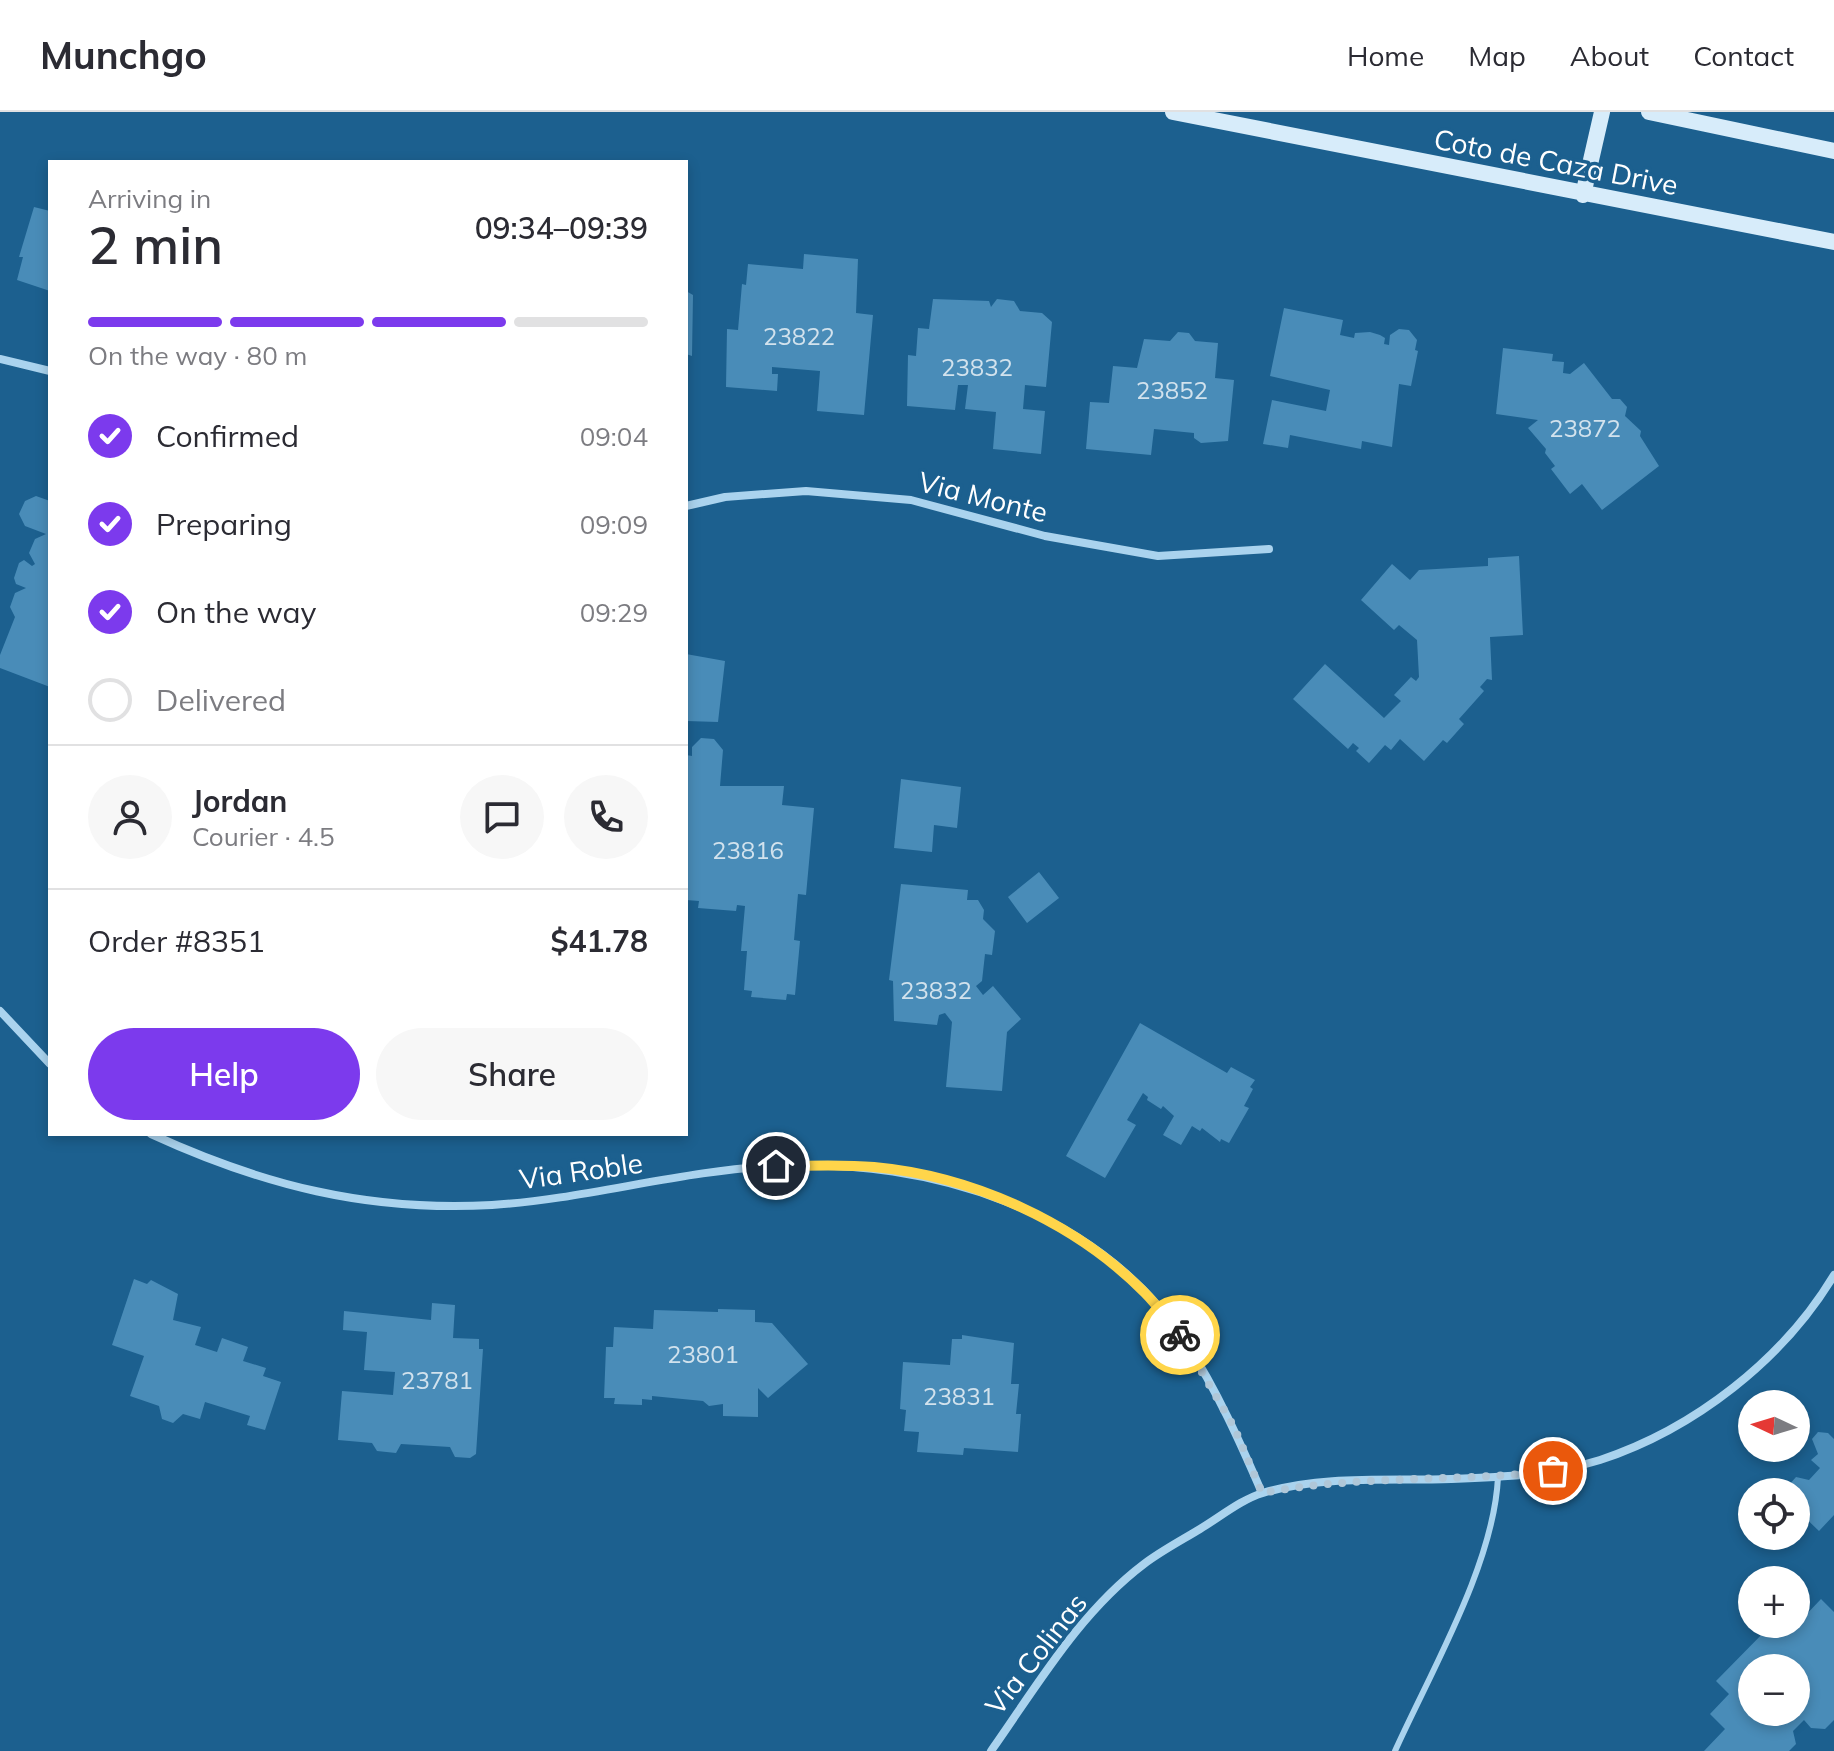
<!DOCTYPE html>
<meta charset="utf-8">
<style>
:root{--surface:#fff;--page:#f7f7f7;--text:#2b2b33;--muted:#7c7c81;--line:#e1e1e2;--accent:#7c3aed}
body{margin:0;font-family:Mulish,sans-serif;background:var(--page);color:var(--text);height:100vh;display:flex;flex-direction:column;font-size:30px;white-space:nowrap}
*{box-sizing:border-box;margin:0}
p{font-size:26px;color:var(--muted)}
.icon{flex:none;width:44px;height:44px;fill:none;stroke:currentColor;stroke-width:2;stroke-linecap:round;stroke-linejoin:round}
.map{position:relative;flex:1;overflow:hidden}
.side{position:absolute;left:48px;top:48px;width:640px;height:976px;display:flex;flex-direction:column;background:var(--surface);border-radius:0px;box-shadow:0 4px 12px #0003}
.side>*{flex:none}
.needle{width:52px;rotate:274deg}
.fabs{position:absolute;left:1738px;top:1278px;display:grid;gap:16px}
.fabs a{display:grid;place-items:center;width:72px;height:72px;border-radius:50%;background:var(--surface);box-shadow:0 4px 12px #0003;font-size:40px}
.pin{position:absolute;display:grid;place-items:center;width:68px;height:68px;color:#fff;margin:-34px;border:4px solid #fff;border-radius:50%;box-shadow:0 2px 8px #0007}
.courier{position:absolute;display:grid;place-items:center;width:80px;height:80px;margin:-40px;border:6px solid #ffd54a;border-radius:50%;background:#fff;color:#222;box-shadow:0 2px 10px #0007}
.overview em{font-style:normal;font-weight:600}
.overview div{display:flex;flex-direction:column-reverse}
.overview{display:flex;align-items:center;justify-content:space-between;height:136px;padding:0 40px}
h1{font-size:52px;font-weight:600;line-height:60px}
.bar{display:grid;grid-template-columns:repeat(4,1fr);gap:12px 8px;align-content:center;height:96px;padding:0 40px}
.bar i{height:10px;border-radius:6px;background:var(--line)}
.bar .selected{background:var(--accent)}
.bar p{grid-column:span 4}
.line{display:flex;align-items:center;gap:20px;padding:0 40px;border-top:2px solid var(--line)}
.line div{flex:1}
.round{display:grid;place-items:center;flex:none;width:84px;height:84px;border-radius:42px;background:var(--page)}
ol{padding:0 40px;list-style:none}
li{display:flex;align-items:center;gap:24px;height:88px}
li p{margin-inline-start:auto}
li .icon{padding:8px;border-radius:50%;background:var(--accent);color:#fff;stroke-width:4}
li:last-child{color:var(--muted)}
li i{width:44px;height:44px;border:4px solid var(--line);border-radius:50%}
.action{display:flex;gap:16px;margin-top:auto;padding:16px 40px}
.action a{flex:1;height:92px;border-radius:48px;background:var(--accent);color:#fff;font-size:32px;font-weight:600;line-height:92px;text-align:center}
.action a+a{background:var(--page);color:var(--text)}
header{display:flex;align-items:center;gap:48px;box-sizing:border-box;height:112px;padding:0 40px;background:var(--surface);border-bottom:2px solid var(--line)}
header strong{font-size:38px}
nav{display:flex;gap:44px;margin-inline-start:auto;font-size:28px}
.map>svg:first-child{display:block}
</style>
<header>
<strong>Munchgo</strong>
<nav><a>Home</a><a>Map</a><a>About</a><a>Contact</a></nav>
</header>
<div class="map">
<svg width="1834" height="1639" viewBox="0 0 1834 1639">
<rect width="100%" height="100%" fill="#1c608f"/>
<path fill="#498cb8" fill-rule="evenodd" d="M34,95l16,4v80l-33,-11 6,-23h-4z
M804,142l54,5 -2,54 17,2 -9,100 -47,-4 3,-40 -48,-4v7h6l-1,17 -51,-4 1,-58 11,1 4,-46 4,1 2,-21 55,5z
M686,179l7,4 -1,61 -6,-2z
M933,187l56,2 2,6 6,-8 17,2 6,10 22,2 10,9 -6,65 -21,-2 -2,24 22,2 -4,43 -48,-5 3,-37 -31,-3 3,-24h-10l-3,25 -48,-4 1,-51 8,1 2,-28 11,1z
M1284,196l59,12 -3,15 14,3 1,-5 15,-1 10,3 5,3 -1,6 5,1 1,-10 9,-6 10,1 8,10 -2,10 3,1 -7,35 -12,-2 -7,63 -30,-6 -1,8 -71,-14 -2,13 -25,-4 9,-44 54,11 4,-21 -60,-14z
M1178,220l11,1 6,8 23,2 -3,35 19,2 -6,61 -27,2 -7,-5v-5l-40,-4 -3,26 -65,-6 4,-47 19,1 4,-37 24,2 7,-29 26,2z
M1503,236l50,6 -1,7 12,1 -1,11 7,1 14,-11 28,36h8l7,8 -2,9 16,15 -1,5 19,30 -57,44 -20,-26 -12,10 -19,-25 4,-3 -10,-13 1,-4 -18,-21 10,-8 -42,-6z
M36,384l14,5v186l-50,-19v-13l15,-38 -5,-10 5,-14 11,-5 -10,-4 -2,-6 5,-15 5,-3 8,6 3,-2 -6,-11 6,-14 11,-5 -21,-8 -6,-12 6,-13z
M1519,444l4,79 -33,2 2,43 -5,-1 -7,8 4,4 -25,28 5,5 -17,19 -4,-3 -19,21 -24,-22 -9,11 -6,-5 -16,18 -13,-12 3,-3 -6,-5 -5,6 -55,-50 32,-35 59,54 17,-17 -7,-6 17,-18 5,4 3,-4 -2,-37 -18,-15 -5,5 -33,-30 31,-36 18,16 9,-10 69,-4v-8z
M686,542l39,7 -7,61 -32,-1z
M701,626l13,1 9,11 -3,36h64l-2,19 32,3 -8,87 -8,-1 -4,46 6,1 -5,54 -8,-1 -1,6 -35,-3 1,-6 -8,-1 3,-39h-6l4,-45 -8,-1 -1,6 -38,-3 1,-7 -13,-1v-145l6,1v-9z
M901,667l60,8 -4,41 -23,-3 -2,27 -38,-4z
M1039,760l20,26 -32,25 -19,-26z
M901,772l67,6 -1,10h11l6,10 -1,9 12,12 -3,24 -7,-1 -3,27 -6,5 7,9 10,-9 28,33 -14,13 -5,59 -56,-4 6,-65 -7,-9 -6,2 -2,10 -43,-4 -1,-40 -4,-1z
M1140,911l87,50 4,-6 24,13 -5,7 3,2 -9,17 5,2 -20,35 -8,-4 -1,3 -18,-14 -2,3 -8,-5 -11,19 -18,-10 11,-19 -11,-10 -2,3 -14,-9 1,-3 -5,-4 -16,27 9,5 -31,53 -39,-22z
M134,1167l13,5 4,-4 27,14 -5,26 28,7 -6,18 22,7 5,-14 26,9 -5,14 23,7 -3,8 18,6 -16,48 -18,-5 3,-9 -45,-14 -5,17 -17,-5 -10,9 -11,-4 -3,-13 -29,-10 14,-40 -32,-11z
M432,1191l23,2 -2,33 26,1v10h4l-7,105 -6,4 -15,-1 -5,-10 -49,-3 -5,9 -19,-2 -5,-8 -34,-3 4,-49 51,4 2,-23 -31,-2 3,-38 -24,-2 1,-19 87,9z
M718,1197l37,1v12l17,1 36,41 -40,34 -10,-10v29l-35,-1v-12l-14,2 -6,-5 -51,-5v4l-10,-1v6l-28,-1 1,-6h-11l2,-51h7l1,-20 39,2 1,-19 64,2z
M962,1223l52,8 -3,41h8l-3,30h5l-3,38 -54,-4 -1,7 -46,-3 2,-20 -15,-1 2,-21 -6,-1 3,-47 47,3 2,-26h10z
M1818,1320l10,1 6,6v76l-15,16 -23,-22v-17h-8v-6l8,-9 13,3 11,-12 -9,-8 7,-6 -6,-15z
M1821,1487l13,13v108l-9,9 -14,-1 -7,-8 -11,11 3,13 -7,7h-85l21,-22 -15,-15 19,-20 -13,-13 56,-57h24v-10l6,5zM1752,1556h44v44h-44z"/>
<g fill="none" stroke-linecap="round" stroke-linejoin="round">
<path stroke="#aad3ee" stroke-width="6" d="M1395,1639c36,-80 99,-187 103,-274"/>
<path stroke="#aad3ee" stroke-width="8" d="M0,247l50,12
M686,394l39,-9 81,-6 105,9 134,36 113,20 111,-7
M0,899l50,53
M151,1022c111,51 217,78 341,71 95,-6 190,-35 285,-39 152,-8 323,44 410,178 30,47 53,98 75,149
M991,1639c46,-65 88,-138 153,-187 17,-13 38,-24 56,-35 20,-12 42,-30 63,-36 59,-18 127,-12 188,-14 50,-2 101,-4 149,-19 94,-31 183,-100 234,-185"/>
<path stroke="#d7ecfa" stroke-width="16" d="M1173,0l661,130
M1649,0l185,39
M1583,83l19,-83"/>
</g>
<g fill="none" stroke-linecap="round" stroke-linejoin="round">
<path stroke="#b0c7d8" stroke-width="8" stroke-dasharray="0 14.4" d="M1180,1223l54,92 28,66c96,-18 194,-11 291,-22"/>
<path stroke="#ffd54a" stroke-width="10" d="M776,1054c32,0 66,-2 98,1 98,9 201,55 271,126 13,13 23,28 35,42"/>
</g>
<g text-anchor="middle" stroke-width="7" stroke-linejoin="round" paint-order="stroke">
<g font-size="24" fill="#d2e2ed">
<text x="799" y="233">23822</text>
<text x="977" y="264">23832</text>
<text x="1172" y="287">23852</text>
<text x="1585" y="325">23872</text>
<text x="748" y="747">23816</text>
<text x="936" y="887">23832</text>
<text x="703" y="1251">23801</text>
<text x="437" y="1277">23781</text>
<text x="959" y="1293">23831</text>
</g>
<g font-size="28" fill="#fff" stroke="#1c608f">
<text transform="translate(1556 50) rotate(11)" y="10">Coto de Caza Drive</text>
<text transform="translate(983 385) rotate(14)" y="10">Via Monte</text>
<text transform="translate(581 1059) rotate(-8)" y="10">Via Roble</text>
<text transform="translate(1036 1542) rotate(-52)" y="10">Via Colinas</text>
</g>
</g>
</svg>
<div class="fabs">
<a><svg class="needle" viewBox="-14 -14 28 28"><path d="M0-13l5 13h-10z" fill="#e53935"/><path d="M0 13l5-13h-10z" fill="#7c7c81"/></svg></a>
<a><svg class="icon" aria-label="locate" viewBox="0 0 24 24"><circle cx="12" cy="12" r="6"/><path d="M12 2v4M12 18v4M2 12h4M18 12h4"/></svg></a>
<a>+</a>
<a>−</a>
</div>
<div class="pin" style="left:1553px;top:1359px;background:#ea580c"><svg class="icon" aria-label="bag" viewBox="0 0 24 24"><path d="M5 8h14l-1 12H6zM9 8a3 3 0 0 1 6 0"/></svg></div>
<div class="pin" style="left:776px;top:1054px;background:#1f2937"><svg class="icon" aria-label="home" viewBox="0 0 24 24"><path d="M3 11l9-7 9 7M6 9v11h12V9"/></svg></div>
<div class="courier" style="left:1180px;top:1223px"><svg class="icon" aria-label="bike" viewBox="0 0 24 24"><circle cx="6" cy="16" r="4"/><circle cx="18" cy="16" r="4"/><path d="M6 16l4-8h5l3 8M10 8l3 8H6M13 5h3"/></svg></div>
<section class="side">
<div class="overview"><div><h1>2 min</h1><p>Arriving in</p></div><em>09:34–09:39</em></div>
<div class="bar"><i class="selected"></i><i class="selected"></i><i class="selected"></i><i></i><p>On the way · 80 m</p></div>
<ol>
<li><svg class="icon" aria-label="check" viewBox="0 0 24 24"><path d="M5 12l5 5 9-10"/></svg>Confirmed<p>09:04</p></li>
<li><svg class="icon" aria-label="check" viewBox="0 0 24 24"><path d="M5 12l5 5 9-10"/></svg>Preparing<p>09:09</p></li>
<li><svg class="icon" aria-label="check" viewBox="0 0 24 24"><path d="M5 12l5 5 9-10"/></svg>On the way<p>09:29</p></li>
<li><i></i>Delivered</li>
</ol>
<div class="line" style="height:144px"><a class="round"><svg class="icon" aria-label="person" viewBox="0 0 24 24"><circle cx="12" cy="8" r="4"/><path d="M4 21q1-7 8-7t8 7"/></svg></a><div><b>Jordan</b><p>Courier · 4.5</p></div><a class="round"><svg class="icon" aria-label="chat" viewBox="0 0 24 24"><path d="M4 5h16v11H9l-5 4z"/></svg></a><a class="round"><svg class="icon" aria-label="phone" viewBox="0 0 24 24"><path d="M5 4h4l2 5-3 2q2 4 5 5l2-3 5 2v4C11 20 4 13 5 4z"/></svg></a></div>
<div class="line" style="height:104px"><div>Order #8351</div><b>$41.78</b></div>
<div class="action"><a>Help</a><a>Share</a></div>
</section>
</div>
